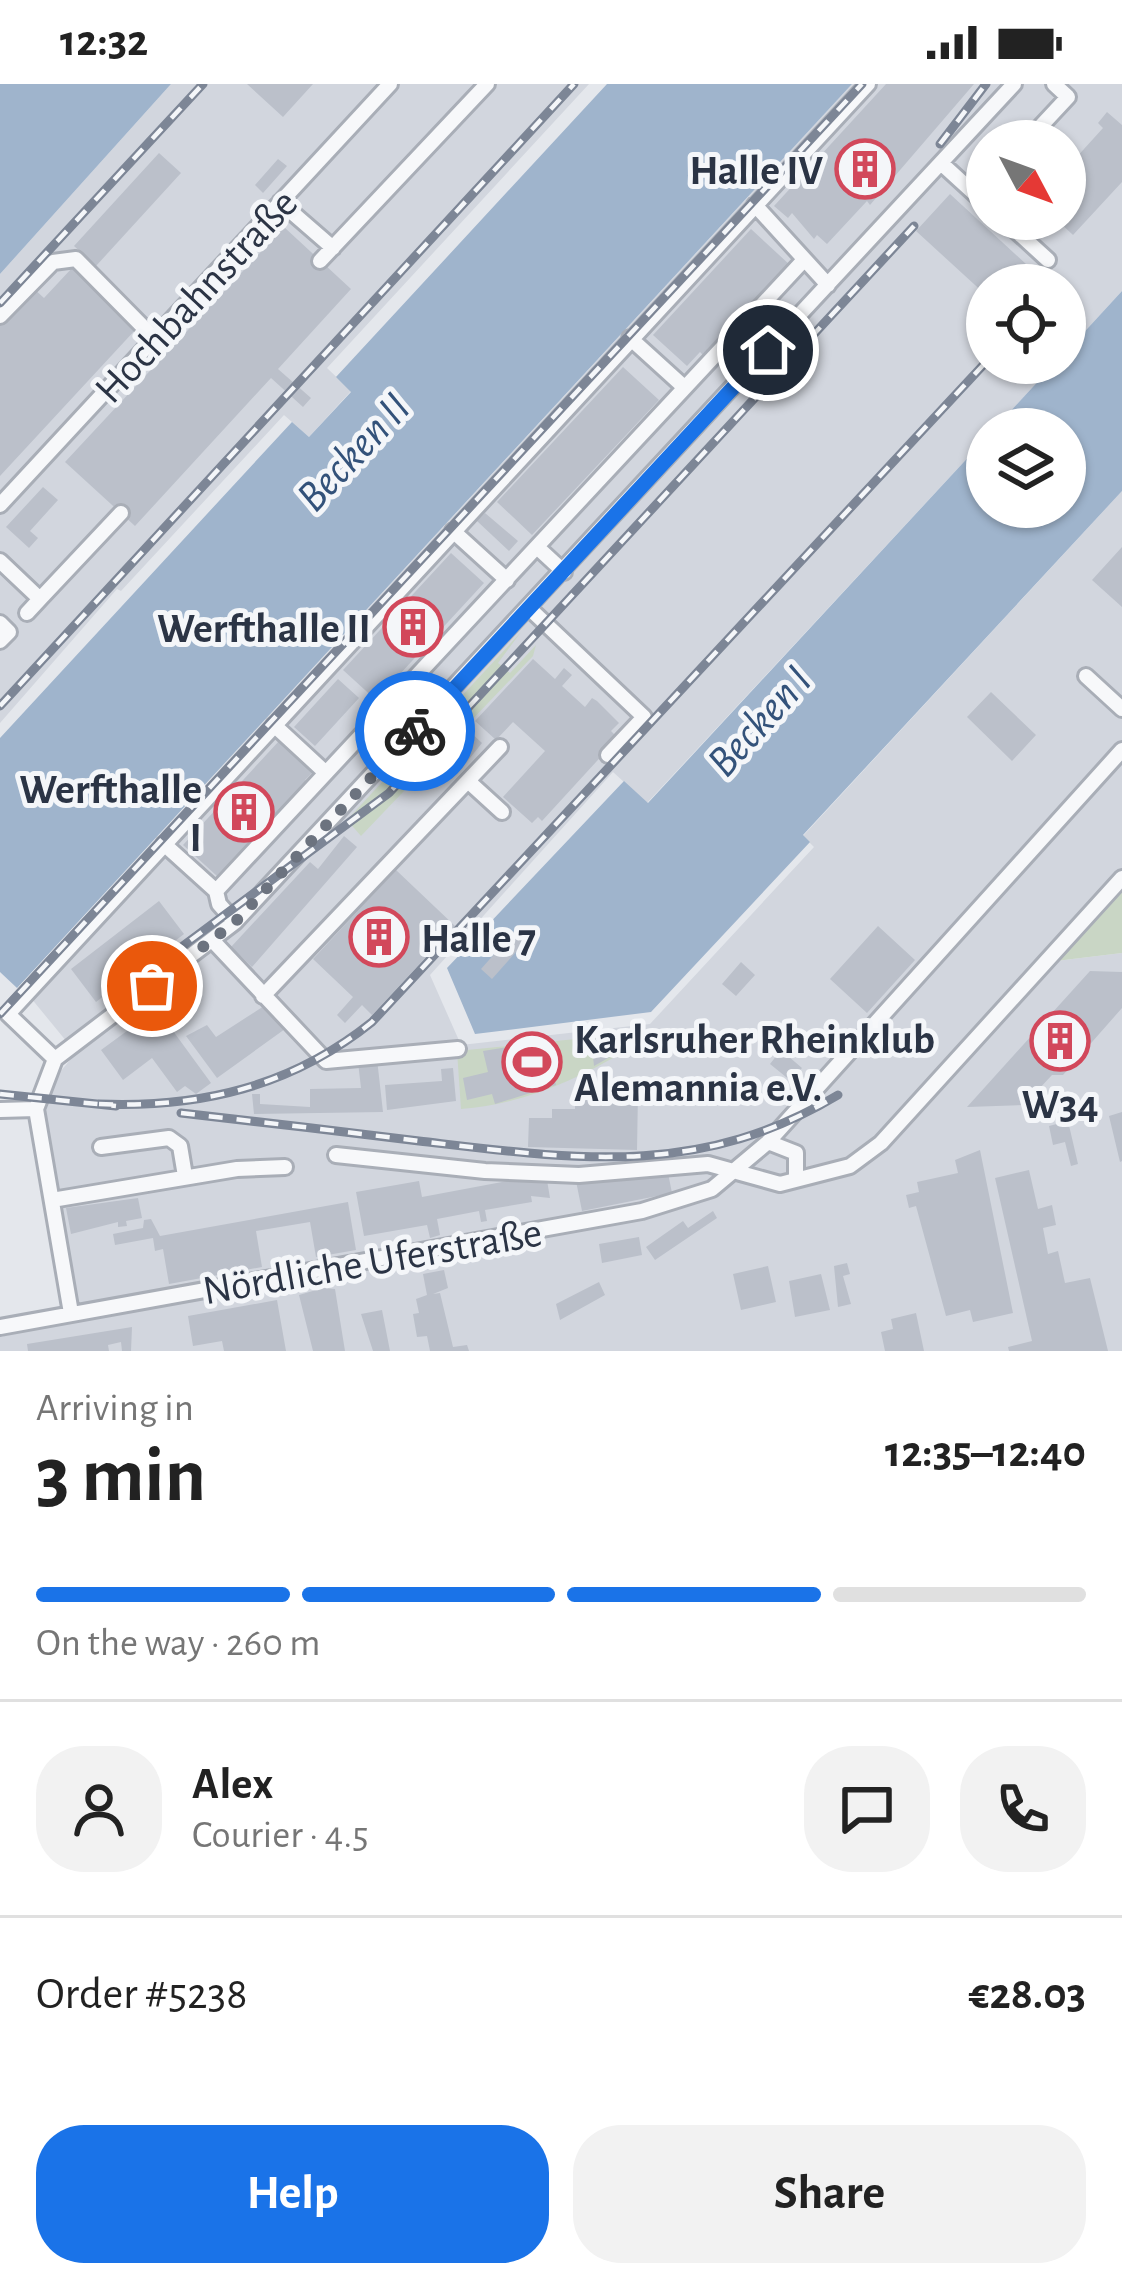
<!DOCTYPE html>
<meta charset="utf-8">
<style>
:root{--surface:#fff;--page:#f2f2f2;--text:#222;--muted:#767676;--line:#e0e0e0;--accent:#1a73e8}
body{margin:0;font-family:"Alegreya Sans",sans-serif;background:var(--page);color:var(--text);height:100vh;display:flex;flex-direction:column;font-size:45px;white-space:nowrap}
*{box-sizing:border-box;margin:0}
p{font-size:39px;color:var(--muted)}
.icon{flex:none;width:66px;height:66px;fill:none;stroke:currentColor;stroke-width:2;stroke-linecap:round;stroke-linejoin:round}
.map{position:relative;height:1267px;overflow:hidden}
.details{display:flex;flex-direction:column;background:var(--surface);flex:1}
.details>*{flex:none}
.needle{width:78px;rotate:131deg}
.controls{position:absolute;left:966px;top:36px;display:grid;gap:24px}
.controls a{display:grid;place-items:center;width:120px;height:120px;border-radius:50%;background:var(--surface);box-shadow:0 3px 9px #0004;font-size:60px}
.pin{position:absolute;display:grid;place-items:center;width:102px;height:102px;color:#fff;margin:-51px;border:6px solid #fff;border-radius:50%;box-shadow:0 3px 12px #0007}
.courier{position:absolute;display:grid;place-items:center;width:120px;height:120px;margin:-60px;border:9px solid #1a73e8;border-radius:50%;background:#fff;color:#222;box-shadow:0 3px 15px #0007}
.summary em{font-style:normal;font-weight:700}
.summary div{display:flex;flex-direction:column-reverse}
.summary{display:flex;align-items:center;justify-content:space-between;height:204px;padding:0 36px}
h1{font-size:78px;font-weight:700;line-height:90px}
.bar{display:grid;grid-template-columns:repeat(4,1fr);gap:18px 12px;align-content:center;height:144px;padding:0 36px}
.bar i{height:15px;border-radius:9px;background:var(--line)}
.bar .selected{background:var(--accent)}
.bar p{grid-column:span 4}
.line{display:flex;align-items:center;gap:30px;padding:0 36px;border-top:3px solid var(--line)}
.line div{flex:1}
.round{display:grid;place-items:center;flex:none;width:126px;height:126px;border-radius:48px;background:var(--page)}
.primary-button{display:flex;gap:24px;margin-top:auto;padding:24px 36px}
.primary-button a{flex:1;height:138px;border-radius:48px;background:var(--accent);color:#fff;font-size:48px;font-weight:700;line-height:138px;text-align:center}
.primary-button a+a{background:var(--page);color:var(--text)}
.status{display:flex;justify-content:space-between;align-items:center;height:84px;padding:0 60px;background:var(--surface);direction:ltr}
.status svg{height:33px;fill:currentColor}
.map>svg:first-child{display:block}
</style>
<div class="status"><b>12:32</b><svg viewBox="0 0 49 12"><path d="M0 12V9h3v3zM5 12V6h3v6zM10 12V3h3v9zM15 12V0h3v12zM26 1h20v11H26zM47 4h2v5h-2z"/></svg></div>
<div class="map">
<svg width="1122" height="1267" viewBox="0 0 1122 1267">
<rect width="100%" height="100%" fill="#e4e7ec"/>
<path fill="#d2d6de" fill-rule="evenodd" d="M171,0h418l-262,284 24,23 -42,46 -25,-22 -163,176 -4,-2 -117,134v-449z
M852,0h270v207l-57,62v-68h-78v78h68l-61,66h-7v8l-340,366 -34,-31 -183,203 31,70 189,-21 164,-177 -11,-11 319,-345v379l-237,262 8,6 163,-177 66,-8v398h-1122v-14l79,-18 -34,-204 9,-36 22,-26 -50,-61 4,-17zM987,57h78v78h-78z"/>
<path fill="#c9d6c5" d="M521,548l-23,31 12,10 26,-28 -3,11 -172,180 -14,-16z
M1122,804v65l-66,8z
M626,950l1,16c-53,31 -104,54 -166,59l-4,-58z"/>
<path fill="#9fb4cc" d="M0,0h171l-171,190z
M607,0h245l-835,904 -17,-16v-234l292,-316 17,15 42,-45 -15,-15z
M1122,207v200l-319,344 7,7 -159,170 -176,22 -28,-66 177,-187 24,22 339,-366v70h78v-78h-71l61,-66h10v-10z"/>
<path fill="#bbc0ca" d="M247,0h66l-30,33z
M886,0h88l-104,121 -3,-4 -40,43 -10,-9 -3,4 -22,-26 -4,5 -14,-12z
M1107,28l15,13v57l-49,53 -17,-16h9v-49l38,-42 -5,-5z
M159,69l22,20 -85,93 -22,-20z
M278,75l9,7 -24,27 -8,-8z
M950,110l90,83 -7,8h-46v11l-71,-65z
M284,143l67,62 -73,80 33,29 -8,9 -32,-29 -136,148 -70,-64z
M751,145l40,37 -85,92 -6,-6 -13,14 -34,-31z
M72,184l65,60 -137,148v-153l33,-35 11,10z
M623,283l36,33 -127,135 -35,-33z
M43,403l15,13 -28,31 8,7 -9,10 -23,-21z
M485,429l33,28 -9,10 -32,-30z
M1122,463v60l-30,-27z
M451,469l33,30 -108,117 -33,-30z
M533,575l22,20 9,-11 8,7 -10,11 23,21 7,-9 5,3 22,22 -8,8 7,7 -76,83 -4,-4 -6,6 -29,-26 42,-46 -32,-29 -17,18 -21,-19z
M338,595l21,19 -44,48 -21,-19z
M991,608l45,43 -24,26 -45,-44z
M468,646l14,13 -16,20 -15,-15z
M279,657l34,31 -8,8 6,5 -81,88 -5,-5 -8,8 -34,-31z
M344,752l13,11 -105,120 -21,-20 79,-85 8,7z
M396,786l59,56 -83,89 -10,-10 -17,18 -8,-8 16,-18 -40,-38z
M159,817l25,33 -88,68 -25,-33z
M519,842l11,10 -38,43 -11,-10z
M878,842l37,34 -48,53 -37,-34z
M741,878l14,13 -19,21 -14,-12z
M1090,887l32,1v36l-59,67h-11l-28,30 -57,2z
M264,922l21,23 -68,49 -31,-42 21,-11 9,12z
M157,925l54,74 -15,11 -11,-8 -8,6 -25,-34 -29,22 -22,-30z
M622,952l2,13 -30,17 -3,-27z
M508,963l11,22 32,-7 5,23 -61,19 -3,-10 -25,6 -4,-22 25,-6 -5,-21z
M781,966l21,18 -11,13 -21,-17z
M377,975l6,53 -129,2 -2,-20h8v10l50,3v-18l51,-1 -3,-26z
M453,984l3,33 -69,9 -2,-25 57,-4 -1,-12z
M615,995l35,1 -1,12h-11l-1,58 -109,-3 1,-29h23v-9h23v-10l23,1v-11h17z
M1122,1028v49l-2,1 -11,-46z
M1068,1037l10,43 -7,2 -6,-24 -12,3 -4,-19z
M980,1066l33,163 -40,9 -3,-12 -24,6 -30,-110 -7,2 -3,-13 13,-3 -2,-10 41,-9 -3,-13z
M1029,1086l9,39 14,-4 4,20 -13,3 5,26 10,-3 7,32 25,-5 18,73h-99l-1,-4 24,-6 -37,-163z
M668,1089l4,20 -90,18 -6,-30z
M546,1090l4,24 -19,-2 1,6 -47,8 2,11 -6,1 -2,-11 -42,8 3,16 -10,3 -3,-13 -63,11 -8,-44 63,-11 3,16 106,-20 1,5 12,-2z
M138,1114l4,20 -16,3 1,5 -9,1v-5l-47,12 -5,-26z
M348,1118l8,48 -40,7 -6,-35 -54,9 6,36 -93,17 -6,-35 -8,2 -2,-13 -38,7 -2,-11 30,-6 1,-8 7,-1 9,17z
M713,1127l4,7 -62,42 -9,-13 37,-26 5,7z
M639,1153l3,18 -40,8 -3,-19z
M847,1179l3,11 -7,2 8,28 -13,3 -4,-41z
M768,1182l8,36 -35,8 -8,-36z
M444,1186l4,18 -15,6 7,-1 13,54 14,-2 2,6h-39l-3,-15 -10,1 -4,-23 6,-1 -3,-14 11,-4 -4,-21z
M821,1190l9,36 -35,7 -6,-36z
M599,1198l6,13 -45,25 -4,-16z
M323,1204l12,1 10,62h-32l-14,-56z
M277,1216l9,51h-62l-2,-10 -29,5 -5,-30z
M382,1226l8,41h-17l-12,-37z
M916,1229l8,38h-39l-4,-19 12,-3 -2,-10z
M132,1243l-1,24h-9l-1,-9 -13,3 1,6h-81l-1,-7z"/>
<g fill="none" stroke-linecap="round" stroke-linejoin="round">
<g stroke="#a9aeb7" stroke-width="20">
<path id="minor" d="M1027,57l41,-44 -14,-13
M941,79l46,42
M280,118l53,46
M755,121l73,80
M1003,135l45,41
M320,177l167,-177
M0,232l53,-54 23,-3 79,80
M630,254l54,49
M0,421l390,-421
M453,447l54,49
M537,463l27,25
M0,477l40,38 -13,14
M40,515l81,-86
M529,524l115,109 -36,38
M0,539l9,9 -9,9
M1086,592l36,33
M274,641l52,48
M468,697l34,31
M164,760l52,47 3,13 16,18
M216,807l586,-629
M213,857l113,120 132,-12
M263,912l237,-249
M55,975l-47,-45 860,-930
M0,1026l36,-1
M768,1058l28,11v23
M101,1063l68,-9 11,8 5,30
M336,1071l149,16 94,4 129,-11 72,20 70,-18 31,-23 241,-265
M52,1116l185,-31 48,-2
M71,1229l-35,-204 19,-50 180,-137 779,-838
M0,1243l642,-116 70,-22 56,-47 354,-392"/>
</g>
<use href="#minor" stroke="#f7f8fa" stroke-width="14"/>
<g stroke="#7d8696" stroke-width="9">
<path id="rail" d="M940,60l46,-60
M0,219l203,-219
M0,622l574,-622
M168,873l221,-164 525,-567
M0,930l862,-930
M0,1010l116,12
M99,1020c101,4 192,-17 273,-82l615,-661
M181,1029c79,9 159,18 238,28 154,18 279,38 419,-46"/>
</g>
<use href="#rail" stroke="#f4f6f9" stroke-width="4.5" stroke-dasharray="14" stroke-linecap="butt"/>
</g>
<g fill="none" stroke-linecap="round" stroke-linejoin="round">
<path stroke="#6c737f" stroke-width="12" stroke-dasharray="0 21.6" d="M152,902l83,-64 180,-191"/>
<path stroke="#1a73e8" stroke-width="15" d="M415,647l353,-381"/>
</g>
<defs>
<g id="building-ring" transform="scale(3)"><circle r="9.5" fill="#f4f6f9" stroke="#d2485b" stroke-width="1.5"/><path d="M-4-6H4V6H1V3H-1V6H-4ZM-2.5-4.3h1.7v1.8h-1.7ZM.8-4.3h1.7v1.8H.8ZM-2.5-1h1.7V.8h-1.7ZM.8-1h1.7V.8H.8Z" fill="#d2485b"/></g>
<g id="stadium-ring" transform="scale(3)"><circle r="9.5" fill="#f4f6f9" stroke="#d2485b" stroke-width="1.5"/><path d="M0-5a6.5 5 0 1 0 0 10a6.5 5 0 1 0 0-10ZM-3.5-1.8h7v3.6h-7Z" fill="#d2485b"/></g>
</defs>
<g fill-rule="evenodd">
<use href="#building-ring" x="865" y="85"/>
<use href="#building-ring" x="413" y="543"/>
<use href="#building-ring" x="244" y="728"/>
<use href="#building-ring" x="379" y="853"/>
<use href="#building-ring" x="1060" y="957"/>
<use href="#stadium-ring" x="532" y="978"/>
</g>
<g text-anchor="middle" stroke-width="10" stroke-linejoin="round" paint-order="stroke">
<g font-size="42" font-weight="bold" fill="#2b3445" stroke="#f4f6f9" text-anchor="end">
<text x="823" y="100">Halle IV</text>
<text x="371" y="558">Werfthalle II</text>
<text x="202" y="719">Werfthalle<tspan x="202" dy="48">I</tspan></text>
<text x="421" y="868" text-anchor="start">Halle 7</text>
<text x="574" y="969" text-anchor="start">Karlsruher Rheinklub<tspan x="574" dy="48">Alemannia e.V.</tspan></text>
<text x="1060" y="1034" text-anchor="middle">W34</text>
</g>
<g font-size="42" fill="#2b3445" stroke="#f4f6f9">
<text transform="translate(195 211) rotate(-47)" y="15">Hochbahnstraße</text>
<text transform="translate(372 1176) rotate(-10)" y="15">Nördliche Uferstraße</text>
</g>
<g font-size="45" font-style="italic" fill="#33527a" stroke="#f4f6f9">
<text transform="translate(352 367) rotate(-47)" y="16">Becken II</text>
<text transform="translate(758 636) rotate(-48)" y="16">Becken I</text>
</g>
</g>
</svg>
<div class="controls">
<a><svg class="needle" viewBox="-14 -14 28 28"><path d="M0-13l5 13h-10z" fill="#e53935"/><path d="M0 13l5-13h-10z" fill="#767676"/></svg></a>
<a><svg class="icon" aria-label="locate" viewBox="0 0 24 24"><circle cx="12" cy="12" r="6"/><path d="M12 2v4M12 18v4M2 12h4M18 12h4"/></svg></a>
<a><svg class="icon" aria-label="layers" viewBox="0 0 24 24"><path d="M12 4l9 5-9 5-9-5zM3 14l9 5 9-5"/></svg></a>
</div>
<div class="pin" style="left:152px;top:902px;background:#ea580c"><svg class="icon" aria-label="bag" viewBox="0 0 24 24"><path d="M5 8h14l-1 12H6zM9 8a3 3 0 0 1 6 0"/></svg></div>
<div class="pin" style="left:768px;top:266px;background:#1f2937"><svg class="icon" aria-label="home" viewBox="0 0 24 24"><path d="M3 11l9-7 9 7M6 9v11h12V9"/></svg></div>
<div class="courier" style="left:415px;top:647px"><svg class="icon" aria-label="bike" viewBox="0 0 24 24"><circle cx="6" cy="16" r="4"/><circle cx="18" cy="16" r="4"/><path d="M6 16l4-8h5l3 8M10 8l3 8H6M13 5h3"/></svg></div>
</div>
<section class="details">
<div class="summary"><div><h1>3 min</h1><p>Arriving in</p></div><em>12:35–12:40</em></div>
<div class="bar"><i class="selected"></i><i class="selected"></i><i class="selected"></i><i></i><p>On the way · 260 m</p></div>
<div class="line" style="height:216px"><a class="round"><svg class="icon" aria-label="person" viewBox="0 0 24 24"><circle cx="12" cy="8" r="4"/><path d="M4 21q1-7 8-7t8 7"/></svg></a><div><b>Alex</b><p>Courier · 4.5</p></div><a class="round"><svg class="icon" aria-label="chat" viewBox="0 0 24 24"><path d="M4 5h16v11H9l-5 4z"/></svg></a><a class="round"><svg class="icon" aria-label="phone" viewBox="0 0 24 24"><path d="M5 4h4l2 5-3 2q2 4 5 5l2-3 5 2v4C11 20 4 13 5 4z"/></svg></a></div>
<div class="line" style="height:156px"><div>Order #5238</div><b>€28.03</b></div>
<div class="primary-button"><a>Help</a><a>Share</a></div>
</section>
